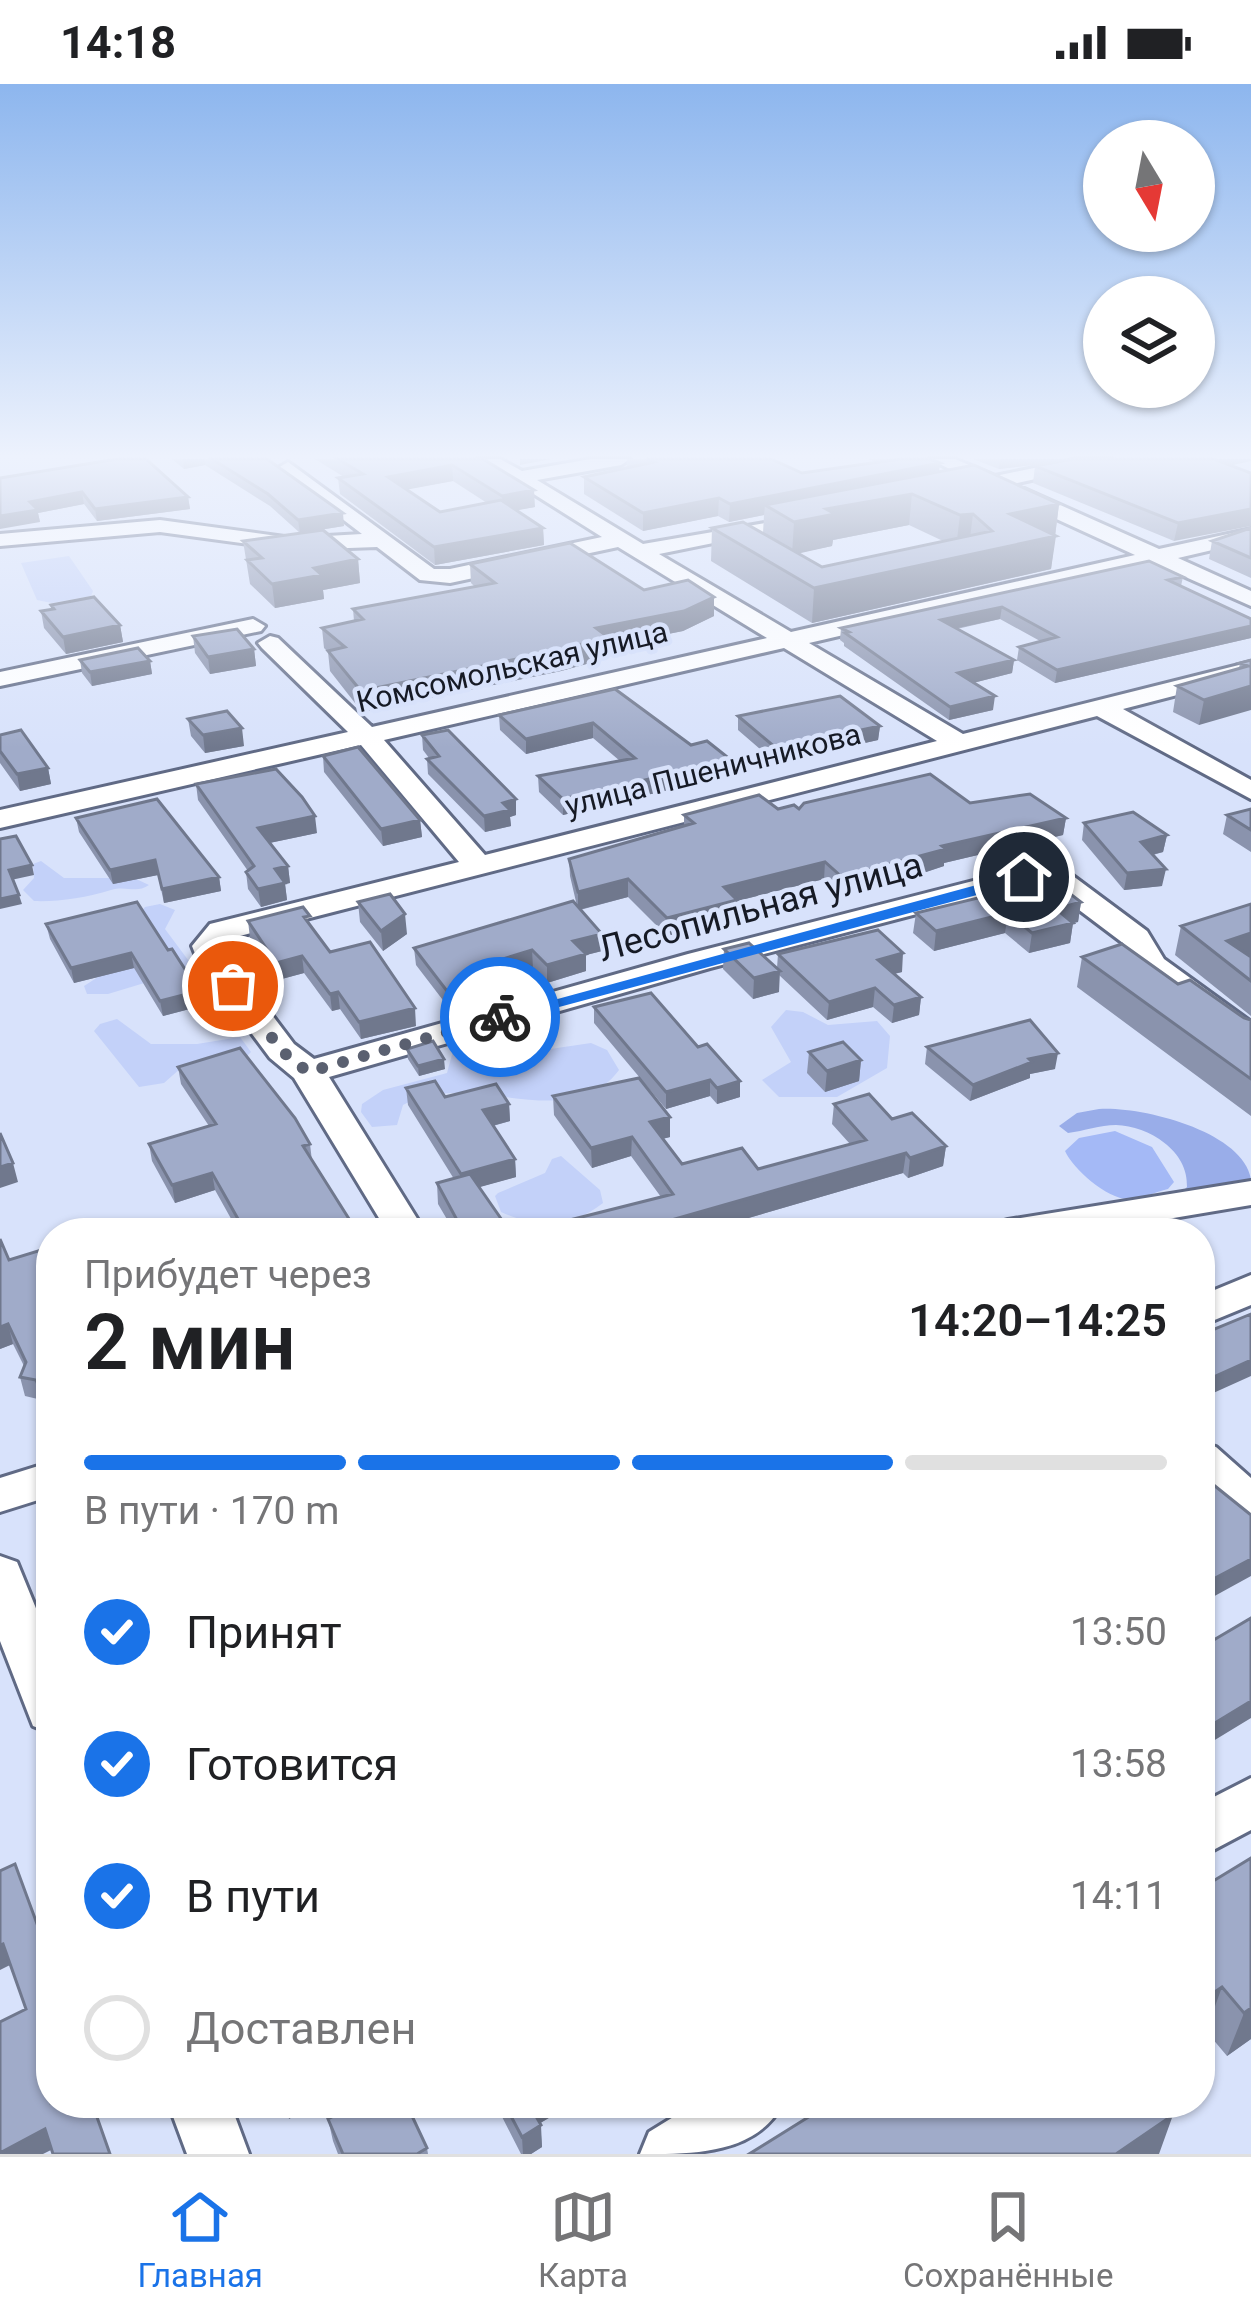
<!DOCTYPE html>
<html lang="ru">
<meta charset="utf-8">
<style>
:root{--surface:#fff;--page:#f2f2f2;--text:#202124;--muted:#757577;--line:#e0e0e0;--accent:#1a73e8}
body{margin:0;font-family:Roboto,sans-serif;background:var(--page);color:var(--text);height:100vh;display:flex;flex-direction:column;font-size:45px;white-space:nowrap}
*{box-sizing:border-box;margin:0}
p{font-size:39px;color:var(--muted)}
.icon{flex:none;width:66px;height:66px;fill:none;stroke:currentColor;stroke-width:2;stroke-linecap:round;stroke-linejoin:round}
.map{position:relative;flex:1;overflow:hidden}
.panel{position:absolute;left:36px;top:1134px;width:1179px;height:900px;display:flex;flex-direction:column;background:var(--surface);border-radius:48px;box-shadow:0 3px 9px #0004}
.panel>*{flex:none}
.needle{width:78px;rotate:170deg}
.fabs{position:absolute;left:1083px;top:36px;display:grid;gap:24px}
.fabs a{display:grid;place-items:center;width:132px;height:132px;border-radius:50%;background:var(--surface);box-shadow:0 3px 9px #0004;font-size:60px}
.pin{position:absolute;display:grid;place-items:center;width:102px;height:102px;color:#fff;margin:-51px;border:6px solid #fff;border-radius:50%;box-shadow:0 3px 12px #0007}
.courier{position:absolute;display:grid;place-items:center;width:120px;height:120px;margin:-60px;border:9px solid #1a73e8;border-radius:50%;background:#fff;color:#222;box-shadow:0 3px 15px #0007}
.summary em{font-style:normal;font-weight:600}
.summary div{display:flex;flex-direction:column-reverse}
.summary{display:flex;align-items:center;justify-content:space-between;height:204px;padding:0 48px}
h1{font-size:78px;font-weight:600;line-height:90px}
.bar{display:grid;grid-template-columns:repeat(4,1fr);gap:18px 12px;align-content:center;height:144px;padding:0 48px}
.bar i{height:15px;border-radius:9px;background:var(--line)}
.bar .selected{background:var(--accent)}
.bar p{grid-column:span 4}
ol{padding:0 48px;list-style:none}
li{display:flex;align-items:center;gap:36px;height:132px}
li p{margin-inline-start:auto}
li .icon{padding:12px;border-radius:50%;background:var(--accent);color:#fff;stroke-width:4}
li:last-child{color:var(--muted)}
li i{width:66px;height:66px;border:6px solid var(--line);border-radius:50%}
.status{display:flex;justify-content:space-between;align-items:center;height:84px;padding:0 60px;background:var(--surface);direction:ltr}
.status svg{height:33px;fill:currentColor}
.dock{display:flex;justify-content:space-around;align-items:center;height:168px;border-top:3px solid var(--line);background:var(--surface);font-size:33px;color:var(--muted)}
.dock a{display:grid;justify-items:center;gap:6px}
.dock .selected{color:var(--accent)}
.map>svg:first-child{display:block}
</style>
<div class="status"><b>14:18</b><svg viewBox="0 0 49 12"><path d="M0 12V9h3v3zM5 12V6h3v6zM10 12V3h3v9zM15 12V0h3v12zM26 1h20v11H26zM47 4h2v5h-2z"/></svg></div>
<div class="map">
<svg width="1251" height="2070" viewBox="0 0 1251 2070">
<rect width="100%" height="100%" fill="#d8e2fb"/>
<path fill="#c3d1f9" d="M69,472l24,35 -2,5 -39,7 -15,-3 -16,-37z
M41,777l23,17h70l15,7c-13,9 -23,0 -38,5 -25,8 -55,12 -77,11l-11,-11 11,-12 -1,-14z
M160,820l15,6 -10,19 29,39 -86,26h-21l-3,-8 14,-9v-10l47,-60z
M786,926l17,2 25,13 49,-4 13,15 -3,32 -50,29h-58l-17,-17 29,-18 -20,-35z
M117,935l34,25h46l43,-7 11,15 -5,5 -65,11 -17,15 -25,4 -45,-56 6,-7z
M591,959l16,7 12,20c-49,67 -152,-3 -216,35l-6,20 -25,2 -11,-15 1,-8 21,-14 64,-17 6,-22 11,-1 19,9z
M561,1072l39,34 3,13c-31,25 -68,25 -102,9l-6,-16 3,-3 47,-20 7,-14z"/>
<path fill="#99ade9" d="M1099,1025c42,-3 144,22 152,70l-3,6 -92,36 -32,5 -40,-16 95,-15 8,-8c2,-36 -38,-61 -71,-62 -16,0 -32,6 -48,8l-9,-7 18,-13z"/>
<path fill="#a4b9f6" d="M1115,1047l37,16 22,35 -6,7c-12,3 -28,10 -40,10 -21,0 -55,-30 -63,-48l14,-13z"/>
<g fill="none" stroke-linecap="round" stroke-linejoin="round">
<g stroke="#606a85" stroke-width="6">
<path id="minor" d="M478,375h22l22,12 69,-12h39l-9,6 -84,15 106,64 174,-30v8l-158,32 132,78 344,-77 -144,-66 -39,5v-8l21,-5 -43,-22h25l40,17 82,-17h34l-2,4 -96,21 146,65 92,-20v12l-73,17 73,33v15l-97,-43 -345,80 154,91 288,-72v14l-128,33 128,71v19l-154,-83 -865,222 -7,15 69,91 20,15 374,-105 336,-86 45,5 78,58 17,28 87,63v26l-12,-3 -99,-73 -17,-29 -73,-55 -26,-2 -314,82 -381,109 97,156h-38l-94,-155 -24,-20 -72,-97 -6,-15 18,-22 249,-62 -98,-117 -361,83v-18l348,-78 -86,-84 -4,-5 12,-7 8,2 94,89 395,-89 -149,-91 -168,36 -30,-3 -43,-33 -85,3 -132,-18 -160,14v-12l160,-14 132,18 70,-4 -81,-62 -3,-4 10,-6 146,107h16l152,-32zM784,564l153,93 -452,114 -101,-115z
M253,535l12,7 -4,5 -261,55v-14z
M1251,1097v24l-167,28h-95l5,-9 14,-4z
M1251,1191v30l-51,21v-30z
M1200,1358l16,5 35,31v45l-16,-6 -35,-32z
M51,1378v34l-51,16v-34z
M0,1472l17,6 34,83v88l-18,-7 -33,-85z
M1251,1694v52l-51,27v-53z
M168,2019h62l19,51h-62z
M696,2019h87c-26,51 -88,51 -143,51l9,-22z"/>
</g>
<use href="#minor" fill="#fff" fill-rule="evenodd"/>
</g>
<path fill="#8a93ad" fill-rule="evenodd" d="M172,375h95l77,67 -44,7 -30,-27 -65,-41 -21,4z
M315,375h173v3l47,45 -19,3 27,18 1,17 -109,20 -95,-71 -2,-16 6,-1zM453,397l34,22 -47,9 -33,-23z
M627,375h144l31,14 74,-11 -8,-3h62l9,12 120,33 -8,65 -239,54 -101,-62 1,-33 51,5 1,-18 -35,7 -11,-6 -75,15 -59,-37v-17l45,-9 -2,-1zM909,441l34,16 -121,26 -24,-14 34,-7 1,-6z
M973,375h278l-20,6 -57,76 -141,-58 2,-17 22,-4 -58,7z
M0,394l188,19 2,12 -93,12 -13,-17 -46,9 2,9z
M1251,444v50l-42,-19 3,-18z
M243,457l115,18 2,24 -37,7 1,9 -49,9 -25,-24z
M470,480l174,26 70,7v19l-31,15 -75,15v12l-47,13 -199,41 -32,-41 -2,-19 -4,-4 -2,-20 32,-7 -1,-12 122,-22 -4,-4z
M1183,493l-2,9 70,33v19l-196,45 -38,-23 2,-13 21,-6 -40,-22 -43,10 57,31 -2,13 -39,10 20,27 -44,10 -105,-74v-3l-4,-3 1,-12z
M51,521l69,20 3,17 -57,12 -22,-26 -3,-17 11,-2z
M193,552l61,13 2,17 -46,8 -15,-21z
M80,576l70,1 2,13 -60,12 -10,-13z
M1251,576l-52,65 -26,-13 4,-26 62,-18 1,-5z
M615,605l116,86 -168,40 -24,-23 -1,-16 82,-15 -27,-23 -67,16 -26,-24 -1,-15z
M738,632l142,10 -2,14 -102,23 -38,-33z
M188,635l56,27 -39,7 -14,-17z
M0,651l48,33 3,16 -31,7 -20,-28z
M422,651l94,64v16l-6,2 1,9 -26,6 -57,-58 -1,-15 2,-1 -6,-8z
M323,672l97,64 2,17 -39,9 -59,-74z
M196,700l121,49 -48,10 19,23 2,17 -5,1 2,16 -26,7 -13,-18 -2,-17 2,-1 -50,-71z
M970,719l96,15 -3,17 -119,28v3l-18,6 -85,22 -17,-15 -87,22v16l-70,19 -39,-39 -48,13 22,41 -16,4v16l-39,12 -14,-15 -34,10 2,18 -49,16 -36,-47 -2,-17 163,-42 -7,-30 -1,-17 115,-33v-11l94,-6z
M1251,725v43l-28,-18 4,-19z
M76,734l143,59 2,14 -57,12 -6,-28 -45,9 -34,-52z
M1084,739l83,12 -4,17 -10,3 9,31 -38,4 -42,-50z
M137,818l64,104 -38,10 -29,-48 -60,15 -24,-44 -4,-15z
M358,818l49,32 -24,17 -23,-29z
M1081,818l-3,20 -5,1 -3,20 -41,10 -24,-20 -71,18 -21,-18 3,-20z
M1251,820v112l-76,-61 6,-29z
M248,837l63,5 19,26 86,74 -55,13 -21,-30 -8,2 -28,-38 -26,7 -28,-42z
M724,865l53,19 1,-14 124,18 -8,2 27,23 -2,18 -27,8 -19,-16 -46,13 -48,-45v17l-26,7 -30,-30z
M1082,873l96,27 66,34 7,2v96l-174,-129z
M594,923l146,74v16l-23,7 -7,-8 -44,13 -72,-86z
M927,963l128,22 -25,5v4l-60,23 -45,-37z
M407,965l38,20 -26,7 -11,-17z
M809,968l52,8 -2,21 -34,11 -18,-19z
M178,983l132,77 2,17 44,72h-117l-24,-43 -40,13 -23,-42 -3,-17 60,-18 -28,-42z
M406,1004l39,9 64,7 1,17 -17,5 22,33 1,18 -37,10 32,46h-56l-17,-29 -1,-21 17,-4 -46,-74z
M553,1012l117,41 -8,2 20,25 76,5 92,-25 -18,-20 2,-20 58,15 54,27 -3,20 -35,12 -5,-5 -206,60h-179l143,-36 -30,-41 -39,12 -38,-53z
M9,1176l38,153 -5,-13 -17,-4 -5,-19 4,-11 -11,-22 -13,5z
M1251,1774v181l-24,17 -21,-25z
M495,2019h79l-34,20 2,24 -11,7h-10z
M328,2035l99,29 1,6h-90l-5,-13z"/>
<path fill="#70788d" d="M183,375h21l1,6 -21,4z
M520,375h31l-31,6z
M1000,375h79l-80,10z
M1203,375h48v2l-50,11z
M940,379l-2,18 -173,24 -1,10 -35,7 1,-18z
M452,381l1,16 -64,12 -1,-16z
M534,406l1,17 -32,6 -1,-17z
M82,408l2,12 -46,9 2,9 -40,7v-13l30,-14z
M912,410l-3,31 -76,15 -1,6 -40,9 2,-33 32,-13z
M188,413l2,12 -93,12 -2,-12z
M719,414l-1,18 -75,15v-18z
M1059,420l-4,32 -45,-22z
M1251,425v17l-77,15 4,-18z
M343,429l1,13 -44,7 -2,-13z
M973,430l-4,32 -13,2 4,-33z
M543,444l1,17 -109,20 -1,-18z
M1056,452l-5,33 -239,54 2,-35z
M358,475l2,24 -37,7 1,9 -49,9 -3,-24 42,-16z
M714,513v19l-31,15 -75,15v12l-47,13 -199,41 -1,-21z
M1002,523l-2,12 -61,13 2,-12z
M120,541l3,17 -57,12 -3,-17z
M1251,542v12l-196,45 2,-13z
M254,565l2,17 -46,8 -2,-17z
M1014,576l-2,13 -55,14 1,-14z
M150,577l2,13 -60,12 -2,-14z
M1251,602v24l-52,15 5,-25z
M995,612l-2,14 -44,10 1,-13z
M593,639v15l-67,16v-15z
M880,642l-2,14 -102,23v-15z
M242,644l2,18 -39,7 -2,-18z
M731,676v15l-168,40v-16z
M48,684l3,16 -31,7 -3,-17z
M516,715v16l-6,2 1,9 -26,6 -1,-16 19,-13z
M315,732l2,17 -57,12 -2,-17z
M1066,734l-3,17 -119,28v3l-18,6 -85,22 1,-17 100,-31z
M420,736l2,17 -39,9 -2,-17z
M1167,751l-4,17 -25,6 3,-16z
M155,776l3,15 -45,9 -3,-14z
M825,778l-1,17 -87,22v16l-70,19v-18l57,-31z
M32,781l2,10 -23,5 -2,-10z
M288,782l2,17 -5,1 2,16 -26,7 -3,-18 17,-20z
M1166,785l-4,17 -38,4 3,-17z
M219,793l2,14 -57,12 -2,-14z
M628,795v18l-50,13v-18z
M19,811l3,9 -22,5v-10z
M1081,818l-3,20 -5,1 -3,20 -41,10 3,-20 24,-24z
M1008,829l-3,20 -71,18 2,-20z
M405,830l2,20 -24,17 -2,-20z
M1251,849v27l-24,-19z
M602,850v17l-16,4v16l-39,12v-18l26,-24z
M532,866l1,18 -46,14 -1,-18z
M131,869l3,15 -60,15 -3,-15z
M903,869l-1,19 -26,6 2,-18z
M302,872l2,17 -26,7 -2,-17z
M780,887l-1,21 -26,7 1,-21z
M500,895l1,17 -49,16 -2,-17z
M875,904l-2,19 -46,13 2,-18z
M199,907l2,15 -38,10 -3,-15z
M338,908l2,17 -8,2 -2,-17z
M921,913l-2,18 -27,8 2,-18z
M415,924l1,18 -55,13 -2,-17z
M1058,969l-3,16 -25,5v4l-60,23 3,-16 56,-26z
M444,975l1,10 -26,7 -1,-10z
M861,976l-2,21 -34,11 2,-21z
M710,996v16l-44,13v-17z
M740,997v16l-23,7v-16z
M509,1020l1,17 -26,7 -1,-18z
M670,1033v20l-20,5v-20z
M632,1053l-1,19 -39,12 -1,-20z
M946,1062l-3,20 -35,12 2,-20z
M906,1069l-3,20 -206,60h-71z
M515,1075l1,18 -54,15 -1,-18z
M13,1079l5,19 -18,6v-21z
M212,1089l3,17 -40,13 -3,-18z
M8,1240l5,20 -13,5v-22z
M1251,1276v16l-51,23v-16z
M51,1305v22l-4,2 -5,-20z
M1251,1475v17l-51,28v-18z
M1251,1617v17l-51,31v-17z
M3,1860l7,21 -10,5v-25z
M1222,1903l-16,44 -6,4v-33z
M1251,1924v31l-24,17 17,-43z
M296,2019h22l-29,16 -2,-11z
M536,2019h38l-42,25 -2,-22z
M1173,2031l-14,39h-43z
M541,2041l1,22 -11,7h-8l-1,-17z
M45,2045l8,20 -10,5h-43z"/>
<path fill="#a0abc9" stroke="#70788d" stroke-width="3" d="M117,375h29l42,38 -93,12 -13,-17 -52,10 8,8 -38,6v-38z
M212,375h55l76,54 -45,7 -30,-26z
M338,375h145l51,31 -32,6 -50,-31 -64,12 52,35 61,-12 42,28 -109,19 -96,-69 25,-4z
M646,375h125l31,14 98,-14h30l10,4 -210,41 -11,-6 -76,15 -59,-36 70,-15z
M1073,375h141l37,14v36l-73,14 -143,-57z
M974,381l85,39 -49,10 46,22 -242,52 -102,-60 31,-6 79,45 170,-36 -19,-17 -13,1 -48,-21 -86,15 9,5 -41,8 -29,-17z
M1251,444v30l-39,-17z
M323,446l35,29 -44,9 8,7 -50,9 -25,-24 15,-2 -19,-17z
M570,459l74,47 44,-10 26,17 -30,14 -88,17 12,9 -48,13 -199,41 -33,-40 17,-4 -23,-19 41,-9 -10,-10 142,-26 -25,-19z
M1149,477l34,16 -15,3 83,39v7l-194,44 -38,-23 38,-10 -55,-30 -61,13 73,40 -56,13 37,23 -45,11 -105,-74 4,-1 -8,-4z
M94,513l26,28 -57,12 -22,-26 13,-2 -3,-4z
M237,545l17,20 -46,8 -15,-21z
M138,564l12,13 -60,11 -10,-12z
M1251,576v26l-47,14 -27,-14 71,-20 -8,-3z
M615,605l76,56 16,-4 24,19 -168,39 -25,-23 97,-18 -42,-35 -67,16 -27,-24z
M840,612l40,30 -104,22 -38,-32z
M227,627l15,17 -39,7 -15,-16z
M21,646l27,38 -31,6 -17,-23v-16z
M448,646l68,69 -13,4 7,7 -26,6 -57,-57 12,-3 -17,-21z
M358,663l62,73 -39,9 -58,-73z
M276,685l26,28 13,19 -57,12 30,38 -13,3 10,14 -27,6 -12,-17 8,-6 -58,-82z
M930,690l40,29 60,-9 36,24 -124,28 4,3 -104,28 -17,-15 -101,25 13,13 -70,18 -39,-39 -50,13 -9,-33 125,-36 -10,-8 75,-20 19,14 16,-4 5,4 5,-6z
M157,715l62,78 -57,12 -7,-29 -45,10 -34,-52z
M1251,725v21l-24,-15z
M1133,728l34,23 -26,7 25,27 -39,4 -43,-50z
M16,752l16,29 -23,5 10,25 -19,4v-60z
M1052,796l29,22 -25,7 17,14 -41,10 -24,-20 -72,18 -20,-18z
M390,810l15,20 -24,17 -23,-29z
M573,817l29,33 -29,7 13,13 -39,11 -15,-15 -46,14 14,15 -50,16 -36,-47z
M137,818l31,48 4,-1 27,42 -39,10 -29,-48 -60,15 -25,-44z
M1251,820v29l-24,8 24,16v24l-70,-55z
M303,823l7,9 -6,1 26,35 40,-10 45,66 -56,14 -21,-30 -8,2 -28,-38 -26,7 -28,-42z
M878,846l25,23 -25,7 43,37 -27,8 -19,-17 -46,14 -51,-48z
M749,859l31,28 -26,7 -30,-29z
M1122,860l56,40 12,-4 54,38 7,2v59l-169,-122z
M651,909l47,54 9,-3 33,37 -23,7 -7,-8 -44,12 -72,-85z
M1030,936l28,33 -29,6 3,3 -59,23 -46,-38z
M433,957l11,18 -26,7 -11,-17z
M843,958l18,18 -34,11 -18,-19z
M240,964l55,70 15,26 -7,2 53,84 -9,3h-101l-34,-60 -40,12 -23,-41 67,-20 -38,-57z
M639,994l31,39 -20,5 32,42 60,-16 16,21 108,-29 -32,-36 35,-10 23,25 20,-6 34,33 -36,12 -4,-5 -280,80h-108l155,-39 -41,-57 -41,11 -38,-52z
M435,997l10,16 51,-13 13,20 -26,6 32,49 -54,15 -55,-86z
M0,1049l13,30 -13,4z
M470,1090l41,59h-47l-27,-50z
M1150,1142l6,7h-33z
M0,1155l9,21 42,-13v142l-9,4 -6,-13 -16,-3 6,-15 -18,-38 -8,3z
M1251,1230v46l-51,23v-48z
M1200,1390l51,41v44l-51,27z
M1251,1534v83l-51,31v-84z
M1251,1774v150l-7,5 -22,-26 -22,15v-113z
M15,1780l32,87 4,-2v154h41l18,51h-57l-8,-25 -45,24v-131l26,-13 -23,-65 -3,1v-74z
M358,2019h48l21,45 -10,6h-74l-15,-35z
M504,2019h32l-6,3 11,19 -19,12z
M831,2019h332l10,12 -57,39h-367z"/>
<linearGradient id="sky" x2="0" y2="1"><stop stop-color="#8db6ee"/><stop offset="0.56" stop-color="#edf2fd"/><stop offset="1" stop-color="#edf2fd" stop-opacity="0"/></linearGradient>
<rect width="1251" height="664" fill="url(#sky)"/>
<path fill="#1a73e8" d="M1024,788l5,2v7l-522,140 -16,-4z"/>
<g fill="none" stroke-linecap="round" stroke-linejoin="round">
<path stroke="#5a6070" stroke-width="12" stroke-dasharray="0 21.6" d="M233,902l49,65 26,21 192,-55"/>
</g>
<g text-anchor="middle" stroke-width="9" stroke-linejoin="round" paint-order="stroke">
<g font-size="30" fill="#161a25" stroke="#d8e2fb">
<text transform="translate(512 583) rotate(-13)" y="10">Комсомольская улица</text>
<text transform="translate(713 686) rotate(-14)" y="10">улица Пшеничникова</text>
</g>
<g font-size="36" fill="#161a25" stroke="#d8e2fb">
<text transform="translate(760 822) rotate(-15)" y="13">Лесопильная улица</text>
</g>
</g>
</svg>
<div class="fabs">
<a><svg class="needle" viewBox="-14 -14 28 28"><path d="M0-13l5 13h-10z" fill="#e53935"/><path d="M0 13l5-13h-10z" fill="#757577"/></svg></a>
<a><svg class="icon" aria-label="layers" viewBox="0 0 24 24"><path d="M12 4l9 5-9 5-9-5zM3 14l9 5 9-5"/></svg></a>
</div>
<div class="pin" style="left:233px;top:902px;background:#ea580c"><svg class="icon" aria-label="bag" viewBox="0 0 24 24"><path d="M5 8h14l-1 12H6zM9 8a3 3 0 0 1 6 0"/></svg></div>
<div class="pin" style="left:1024px;top:793px;background:#1f2937"><svg class="icon" aria-label="home" viewBox="0 0 24 24"><path d="M3 11l9-7 9 7M6 9v11h12V9"/></svg></div>
<div class="courier" style="left:500px;top:933px"><svg class="icon" aria-label="bike" viewBox="0 0 24 24"><circle cx="6" cy="16" r="4"/><circle cx="18" cy="16" r="4"/><path d="M6 16l4-8h5l3 8M10 8l3 8H6M13 5h3"/></svg></div>
<section class="panel">
<div class="summary"><div><h1>2 мин</h1><p>Прибудет через</p></div><em>14:20–14:25</em></div>
<div class="bar"><i class="selected"></i><i class="selected"></i><i class="selected"></i><i></i><p>В пути · 170 m</p></div>
<ol>
<li><svg class="icon" aria-label="check" viewBox="0 0 24 24"><path d="M5 12l5 5 9-10"/></svg>Принят<p>13:50</p></li>
<li><svg class="icon" aria-label="check" viewBox="0 0 24 24"><path d="M5 12l5 5 9-10"/></svg>Готовится<p>13:58</p></li>
<li><svg class="icon" aria-label="check" viewBox="0 0 24 24"><path d="M5 12l5 5 9-10"/></svg>В пути<p>14:11</p></li>
<li><i></i>Доставлен</li>
</ol>
</section>
</div>
<nav class="dock">
<a class="selected"><svg class="icon" aria-label="home" viewBox="0 0 24 24"><path d="M3 11l9-7 9 7M6 9v11h12V9"/></svg>Главная</a>
<a><svg class="icon" aria-label="map" viewBox="0 0 24 24"><path d="M3 6l6-2 6 2 6-2v14l-6 2-6-2-6 2zM9 4v14M15 6v14"/></svg>Карта</a>
<a><svg class="icon" aria-label="saved" viewBox="0 0 24 24"><path d="M7 4h10v16l-5-4-5 4z"/></svg>Сохранённые</a>
</nav>
